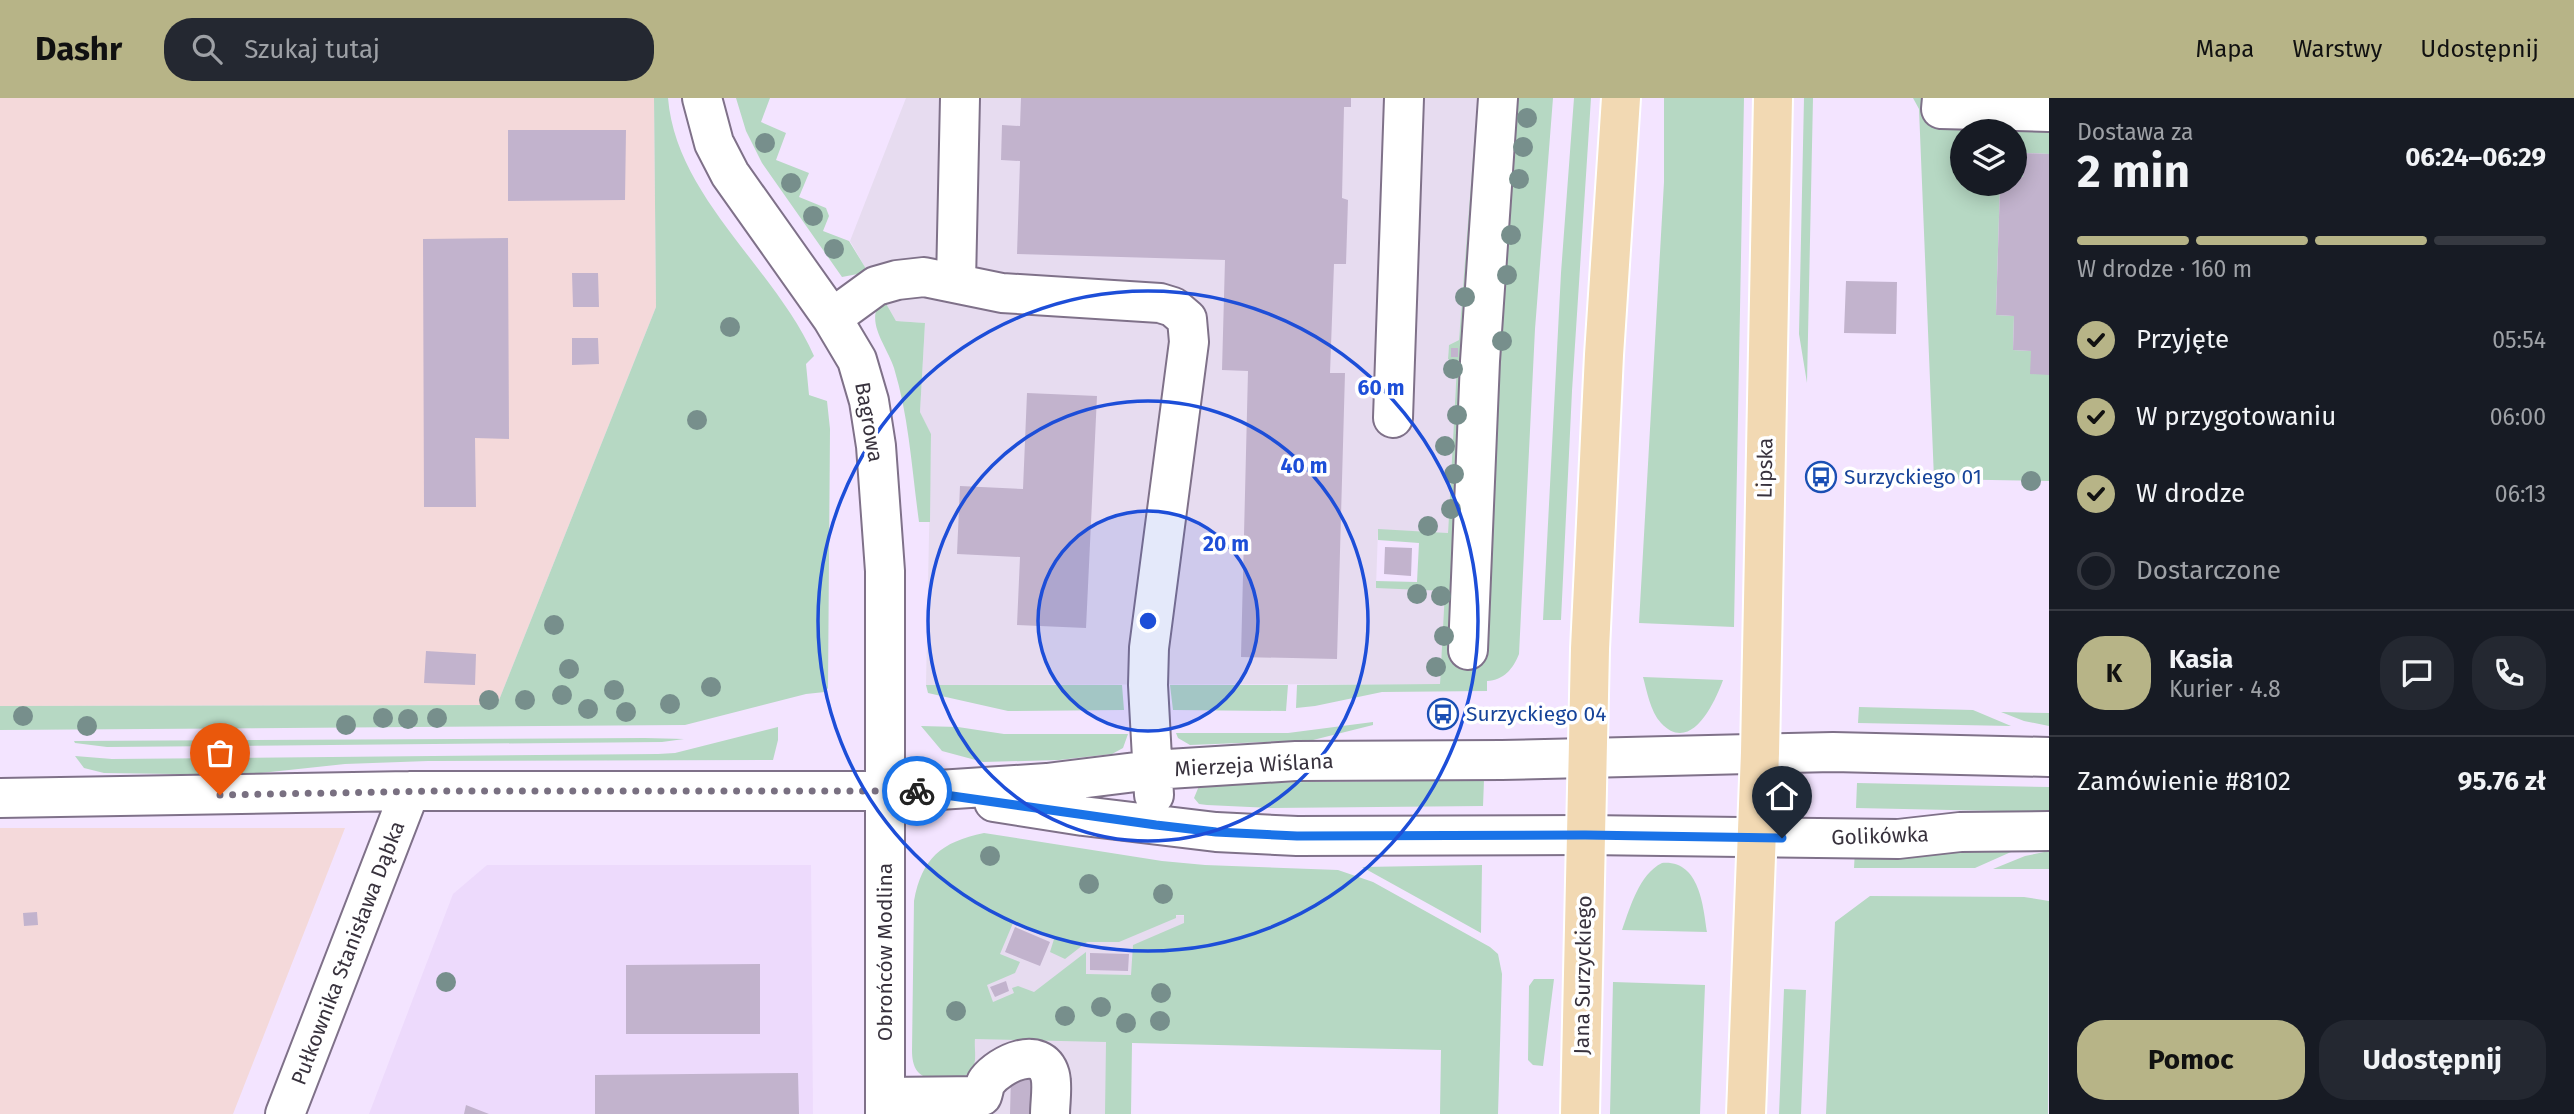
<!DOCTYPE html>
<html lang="pl">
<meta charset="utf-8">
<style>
:root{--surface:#171b24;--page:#242831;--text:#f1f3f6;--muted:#9ea1a6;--line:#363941;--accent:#b7b487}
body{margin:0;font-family:"Fira Sans",sans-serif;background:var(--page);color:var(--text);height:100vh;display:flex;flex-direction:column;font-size:26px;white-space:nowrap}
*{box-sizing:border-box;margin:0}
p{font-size:23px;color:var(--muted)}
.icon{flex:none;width:38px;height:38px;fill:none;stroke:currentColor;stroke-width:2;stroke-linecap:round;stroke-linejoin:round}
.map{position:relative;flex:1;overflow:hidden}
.drawer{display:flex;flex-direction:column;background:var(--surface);width:525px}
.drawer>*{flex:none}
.controls{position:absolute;left:1950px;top:21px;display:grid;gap:14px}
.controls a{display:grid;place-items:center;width:77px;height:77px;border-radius:50%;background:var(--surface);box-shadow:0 4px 18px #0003;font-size:35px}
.pin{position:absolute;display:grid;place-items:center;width:60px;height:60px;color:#fff;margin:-72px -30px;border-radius:50% 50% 50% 0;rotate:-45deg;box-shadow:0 0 7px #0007}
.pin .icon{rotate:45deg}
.courier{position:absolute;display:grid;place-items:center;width:70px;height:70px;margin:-35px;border:5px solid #1a73e8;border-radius:50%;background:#fff;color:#222;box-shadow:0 2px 9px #0007}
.summary em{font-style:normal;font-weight:700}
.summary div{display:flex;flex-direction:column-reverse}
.summary{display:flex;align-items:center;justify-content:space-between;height:119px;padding:0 28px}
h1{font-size:46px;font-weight:700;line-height:52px}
.bar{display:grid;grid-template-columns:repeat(4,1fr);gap:10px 7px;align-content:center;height:84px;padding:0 28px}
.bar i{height:9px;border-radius:5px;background:var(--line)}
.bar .on{background:var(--accent)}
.bar p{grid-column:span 4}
.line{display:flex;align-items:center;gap:18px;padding:0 28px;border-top:2px solid var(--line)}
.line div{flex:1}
.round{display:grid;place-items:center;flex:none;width:74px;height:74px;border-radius:28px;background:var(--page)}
ol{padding:0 28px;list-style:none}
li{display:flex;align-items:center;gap:21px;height:77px}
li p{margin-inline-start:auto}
li .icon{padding:7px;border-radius:50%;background:var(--accent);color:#111;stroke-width:4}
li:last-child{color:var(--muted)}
li i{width:38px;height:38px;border:4px solid var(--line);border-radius:50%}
.cta{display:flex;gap:14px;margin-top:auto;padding:14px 28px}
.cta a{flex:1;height:80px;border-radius:28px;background:var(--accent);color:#111;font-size:28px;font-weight:700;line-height:80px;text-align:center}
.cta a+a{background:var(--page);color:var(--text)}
header{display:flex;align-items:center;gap:42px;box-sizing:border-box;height:98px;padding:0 35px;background:var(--accent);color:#111}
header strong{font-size:33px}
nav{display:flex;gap:38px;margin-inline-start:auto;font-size:24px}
.search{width:490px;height:63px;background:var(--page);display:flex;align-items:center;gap:18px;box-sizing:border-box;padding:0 24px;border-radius:28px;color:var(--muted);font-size:26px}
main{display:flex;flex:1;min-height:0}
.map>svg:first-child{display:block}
</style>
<header>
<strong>Dashr</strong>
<div class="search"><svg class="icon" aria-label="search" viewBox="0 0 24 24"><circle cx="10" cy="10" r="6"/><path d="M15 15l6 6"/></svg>Szukaj tutaj</div>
<nav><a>Mapa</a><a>Warstwy</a><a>Udostępnij</a></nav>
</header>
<main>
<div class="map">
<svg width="2049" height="1016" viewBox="0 0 2049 1016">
<rect width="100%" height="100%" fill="#f3e4ff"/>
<path fill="#e7dcf0" d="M906,0h572l-19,242 -10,5 -1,14 9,6 -9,168 -70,-3 -2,57 70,4 -6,93 -514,1 5,-250 -11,-23 5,-89 -29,-2 -46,-80z
M979,813l229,5 -45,127h-32v71h-172l-8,-18 24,-57z"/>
<path fill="#f4d9da" d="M0,0h654l2,209 -159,398 -497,1z
M0,730h345l-112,286h-233z"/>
<path fill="#eddafc" d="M487,767h324l2,249h-444l84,-220z"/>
<path fill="#b6d8c3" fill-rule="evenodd" d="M654,0h14c8,99 107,170 146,258l-8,8 3,31 18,6 3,28 -2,259 -3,4 -19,2 -121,31 -685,5v-24l497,-1 159,-398z
M736,0h34l-9,24 25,11 -10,27 33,13 -10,24 27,11 3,8 -6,15 26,10 19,31 -26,5 -80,-114 -16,-32z
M1511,0h42l-18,231 -16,325c-6,15 -15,26 -32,27v10l-105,1 -67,14 -19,2 1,-23 143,-1 5,-93 -69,-3v-7l41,1 2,-39 -41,-3v-11l70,4 9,-168 -9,-6 1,-14 10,-5 16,-209 12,1 8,266z
M1574,0h17l-19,293 -11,229h-18l18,-347z
M1664,0h80l-10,529 -95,-4 25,-441z
M1804,0h9l-6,285 -8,-49z
M1913,0h14v25l122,5v26l-25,-1 -1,24h-9v-46h-52v53h38l-4,131 18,1 -1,34 18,1 18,24v106l-115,-2 -15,-370z
M884,202l12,21 29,2 -5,89 11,22 -1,88h-11c-7,-51 -10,-105 -25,-154 -7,-22 -32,-50 -10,-68z
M1643,579l80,3c-8,22 -32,75 -62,43 -11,-12 -14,-32 -18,-46z
M926,587h196l2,25 -116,1 -80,-18z
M1170,587h118l-2,26 -113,-1z
M1859,609l114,3 38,16 -153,-3z
M2001,614l48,1v13l-25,-5z
M1373,624v3l-60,15 -123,5 -12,-7 -2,-5h112z
M921,628l37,1 46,7h124l-5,14 -11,6 -53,6 -76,2 -41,-11z
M778,629v13l-5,20 -345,1 -83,3 -103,11 -138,-2 -20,-5 -9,-12 37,3 546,-5 17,-1z
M645,640l39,1 -22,3 -555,5 -32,-4 -1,-2z
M1484,682l-1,26 -212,2 -64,-3 -8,-1 -5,-6 5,-12 40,-3z
M1857,685l192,4v25l-193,-4z
M984,735l178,28 43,4 133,5 35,12 117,65 8,7 4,20 -4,140h-58l1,-64 -309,-7 -1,71h-26l1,-72 -131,-3c-1,8 2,21 -2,28 -7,17 -44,18 -55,5 -5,-6 -6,-14 -6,-22l2,-149c8,-43 27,-59 70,-68zM1176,817h8v8l-51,22 -2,30 -45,-1v-22l-52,40 -16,-6 -6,2 2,5 -21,9 -6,-17 28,-12 5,-11 -20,-8 13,-31 41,16 -4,13 15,7 22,-17h32l57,-24z
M1869,751l142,3 -36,16h-121l1,-18z
M2049,753v18h-56l32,-13z
M1662,765c37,-3 41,41 45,69l-85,-2c8,-22 17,-56 40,-67z
M1482,767l-1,68 -119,-66z
M1870,798l154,1 25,4 -1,213h-222l9,-192z
M1534,881h20l-11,87 -10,-1 -5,-5 1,-74z
M1613,884l92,3 -5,129h-90z
M1784,891l22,1 -5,124h-22z"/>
<path fill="#c2b3cd" d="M1021,0h330v9h-7l-2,91 6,2 -2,64h-12l-4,109h15l-8,286 -96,-2 7,-286 -26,-1 3,-110 -208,-6 3,-93 -19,-1 1,-35 18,1z
M508,32h118l-1,70 -117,1z
M2024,55l25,1v221l-19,-1 1,-23 -18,-1 1,-34 -18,-1 4,-131h14v-7h9z
M508,140l1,201 -34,-1 1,69h-52l-1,-268z
M572,175h26l1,34h-26z
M1846,183l51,1 -1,52 -52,-1z
M572,240h26l1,26 -27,1z
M1451,250h7v9h-7z
M1027,295l70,3 -11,232 -69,-3 3,-68 -63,-3 3,-68 63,3z
M1385,449l27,1 -1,28 -27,-2z
M426,553l50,3 -1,31 -51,-2z
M37,814l1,13 -14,1 -1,-13z
M1015,829l35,15 -10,24 -35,-14z
M1090,855l39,1 -1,17 -38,-1z
M760,866v70h-134v-69z
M1006,883l3,10 -14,6 -5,-10z
M798,975l1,41h-204v-39z
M1011,978l61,2 -1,36h-61z
M466,1007l23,9h-25z"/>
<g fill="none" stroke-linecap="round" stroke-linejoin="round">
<g stroke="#7f7189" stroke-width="42">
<path id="minor" d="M702,0l12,45 16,31 102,144 25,42 12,41 7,45 9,125v543
M1942,0l-1,11 108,3
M956,184l4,-184
M832,220l44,-32 21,-6 27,-3 78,16 158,10 13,4 14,12 2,23 -40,306 -1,37 6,110
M1393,320l11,-320
M1468,552l12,-289 18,-263
M0,700l410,-7h513l124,-8 105,-13 144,-9 206,-1 331,-8 216,5
M994,704l89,14 133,16 81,4 288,-1 313,4 62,-7 89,-1
M885,999l97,-1c2,-5 2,-11 5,-15 13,-17 54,-37 63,-6 3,11 0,27 0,39
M285,1016l125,-323"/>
</g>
<g stroke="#fff" stroke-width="42">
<path id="major" d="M1580,1016l10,-465 14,-294 17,-257
M1746,1016l14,-361 13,-655"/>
</g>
<use href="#minor" stroke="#fff" stroke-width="38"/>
<use href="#major" stroke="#f2d9b3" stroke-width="38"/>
</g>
<g fill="#778f8c">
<circle cx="1527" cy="20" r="10"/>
<circle cx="765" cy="45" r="10"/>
<circle cx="1523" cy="49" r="10"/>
<circle cx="1519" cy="81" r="10"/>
<circle cx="791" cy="85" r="10"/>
<circle cx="813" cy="118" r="10"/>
<circle cx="1511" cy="137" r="10"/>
<circle cx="834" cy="151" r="10"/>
<circle cx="1507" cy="177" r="10"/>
<circle cx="1465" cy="199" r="10"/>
<circle cx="730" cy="229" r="10"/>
<circle cx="1502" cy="243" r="10"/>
<circle cx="1453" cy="271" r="10"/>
<circle cx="1457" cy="317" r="10"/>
<circle cx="697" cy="322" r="10"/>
<circle cx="1445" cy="348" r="10"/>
<circle cx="1454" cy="376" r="10"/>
<circle cx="2031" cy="383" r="10"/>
<circle cx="1451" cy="411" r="10"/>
<circle cx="1428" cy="428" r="10"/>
<circle cx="1417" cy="496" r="10"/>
<circle cx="1441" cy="498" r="10"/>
<circle cx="554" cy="527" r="10"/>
<circle cx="1444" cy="538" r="10"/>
<circle cx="1436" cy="569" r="10"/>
<circle cx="569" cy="571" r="10"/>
<circle cx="711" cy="589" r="10"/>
<circle cx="614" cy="592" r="10"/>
<circle cx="562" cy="597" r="10"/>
<circle cx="489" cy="602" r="10"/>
<circle cx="525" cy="602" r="10"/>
<circle cx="670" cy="606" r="10"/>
<circle cx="588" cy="611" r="10"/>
<circle cx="626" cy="614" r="10"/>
<circle cx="23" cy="618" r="10"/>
<circle cx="383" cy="620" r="10"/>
<circle cx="437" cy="620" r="10"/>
<circle cx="408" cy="621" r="10"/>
<circle cx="346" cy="627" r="10"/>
<circle cx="87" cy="628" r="10"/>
<circle cx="990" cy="758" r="10"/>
<circle cx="1089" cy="786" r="10"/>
<circle cx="1163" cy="796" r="10"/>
<circle cx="446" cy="884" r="10"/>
<circle cx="1161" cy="895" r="10"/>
<circle cx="1101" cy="909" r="10"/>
<circle cx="956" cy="913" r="10"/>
<circle cx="1065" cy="918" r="10"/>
<circle cx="1160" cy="923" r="10"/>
<circle cx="1126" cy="925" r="10"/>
</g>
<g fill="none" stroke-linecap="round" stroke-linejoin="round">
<path stroke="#797081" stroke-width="7" stroke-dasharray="0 12.6" d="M220,697l217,-4h480"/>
<path stroke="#1a73e8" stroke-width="9" d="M917,693l239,34 60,7 81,4 288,-1 197,3"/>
</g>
<circle cx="1148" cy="523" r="110" fill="#1d4ed8" fill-opacity=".12"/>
<g fill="none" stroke="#1d4ed8" stroke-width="3.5">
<circle cx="1148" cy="523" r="110"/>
<circle cx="1148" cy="523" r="220"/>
<circle cx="1148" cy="523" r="330"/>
</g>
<defs>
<g id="bus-ring" transform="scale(1.575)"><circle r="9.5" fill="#fff" stroke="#1a4fb4" stroke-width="1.5"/><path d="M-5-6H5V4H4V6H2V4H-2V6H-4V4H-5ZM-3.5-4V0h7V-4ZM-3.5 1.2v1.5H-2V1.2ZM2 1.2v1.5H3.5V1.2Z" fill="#1a4fb4"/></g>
</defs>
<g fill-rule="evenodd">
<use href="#bus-ring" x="1821" y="379"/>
<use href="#bus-ring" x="1443" y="616"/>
</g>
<g text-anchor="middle" stroke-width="7" stroke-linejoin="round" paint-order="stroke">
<g font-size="21" fill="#38323d" stroke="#fff">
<text transform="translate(869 324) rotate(80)" y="7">Bagrowa</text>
<text transform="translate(1765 370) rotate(-89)" y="7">Lipska</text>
<text transform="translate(1254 667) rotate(-3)" y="7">Mierzeja Wiślana</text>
<text transform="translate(1880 738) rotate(-2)" y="7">Golikówka</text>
<text transform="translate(885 854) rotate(-90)" y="7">Obrońców Modlina</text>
<text transform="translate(348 855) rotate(-69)" y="7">Pułkownika Stanisława Dąbka</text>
<text transform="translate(1583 877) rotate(-89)" y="7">Jana Surzyckiego</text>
</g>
<g font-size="21" fill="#164399" stroke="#fff" text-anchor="start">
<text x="1844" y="386">Surzyckiego 01</text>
<text x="1466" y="623">Surzyckiego 04</text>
</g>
</g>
<circle cx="1148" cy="523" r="10" fill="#1d4ed8" stroke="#fff" stroke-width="3.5"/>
<g font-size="21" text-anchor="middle" font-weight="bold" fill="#1d4ed8" stroke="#fff" stroke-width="7" stroke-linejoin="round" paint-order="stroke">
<text x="1381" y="297">60 m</text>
<text x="1304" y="375">40 m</text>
<text x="1226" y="453">20 m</text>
</g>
</svg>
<div class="controls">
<a><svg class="icon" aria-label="layers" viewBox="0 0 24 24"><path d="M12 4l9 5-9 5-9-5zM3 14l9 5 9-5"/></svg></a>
</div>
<div class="pin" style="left:220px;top:697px;background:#ea580c"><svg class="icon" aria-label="bag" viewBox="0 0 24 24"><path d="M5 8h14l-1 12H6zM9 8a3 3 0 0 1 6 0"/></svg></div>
<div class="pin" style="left:1782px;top:740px;background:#1f2937"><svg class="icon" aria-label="home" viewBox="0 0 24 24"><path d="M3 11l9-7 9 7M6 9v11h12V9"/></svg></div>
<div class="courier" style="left:917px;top:693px"><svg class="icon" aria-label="bike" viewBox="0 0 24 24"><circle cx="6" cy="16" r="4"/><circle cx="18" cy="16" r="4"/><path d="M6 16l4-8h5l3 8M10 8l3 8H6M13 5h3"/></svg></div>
</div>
<section class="drawer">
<div class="summary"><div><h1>2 min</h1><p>Dostawa za</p></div><em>06:24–06:29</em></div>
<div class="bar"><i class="on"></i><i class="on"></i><i class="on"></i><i></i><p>W drodze · 160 m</p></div>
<ol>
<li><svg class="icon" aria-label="check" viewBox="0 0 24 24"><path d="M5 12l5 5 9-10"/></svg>Przyjęte<p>05:54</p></li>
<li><svg class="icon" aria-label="check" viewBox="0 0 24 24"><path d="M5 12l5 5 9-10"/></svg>W przygotowaniu<p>06:00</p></li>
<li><svg class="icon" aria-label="check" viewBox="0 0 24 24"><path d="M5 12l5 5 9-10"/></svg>W drodze<p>06:13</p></li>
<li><i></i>Dostarczone</li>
</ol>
<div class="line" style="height:126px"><b class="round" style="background:var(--accent);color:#111">K</b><div><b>Kasia</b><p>Kurier · 4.8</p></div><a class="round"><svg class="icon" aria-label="chat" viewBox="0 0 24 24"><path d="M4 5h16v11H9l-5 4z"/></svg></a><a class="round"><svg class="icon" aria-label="phone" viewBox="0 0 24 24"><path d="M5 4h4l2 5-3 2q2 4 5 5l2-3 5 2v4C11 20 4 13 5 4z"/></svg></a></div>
<div class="line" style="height:91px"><div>Zamówienie #8102</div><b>95.76 zł</b></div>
<div class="cta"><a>Pomoc</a><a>Udostępnij</a></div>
</section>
</main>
